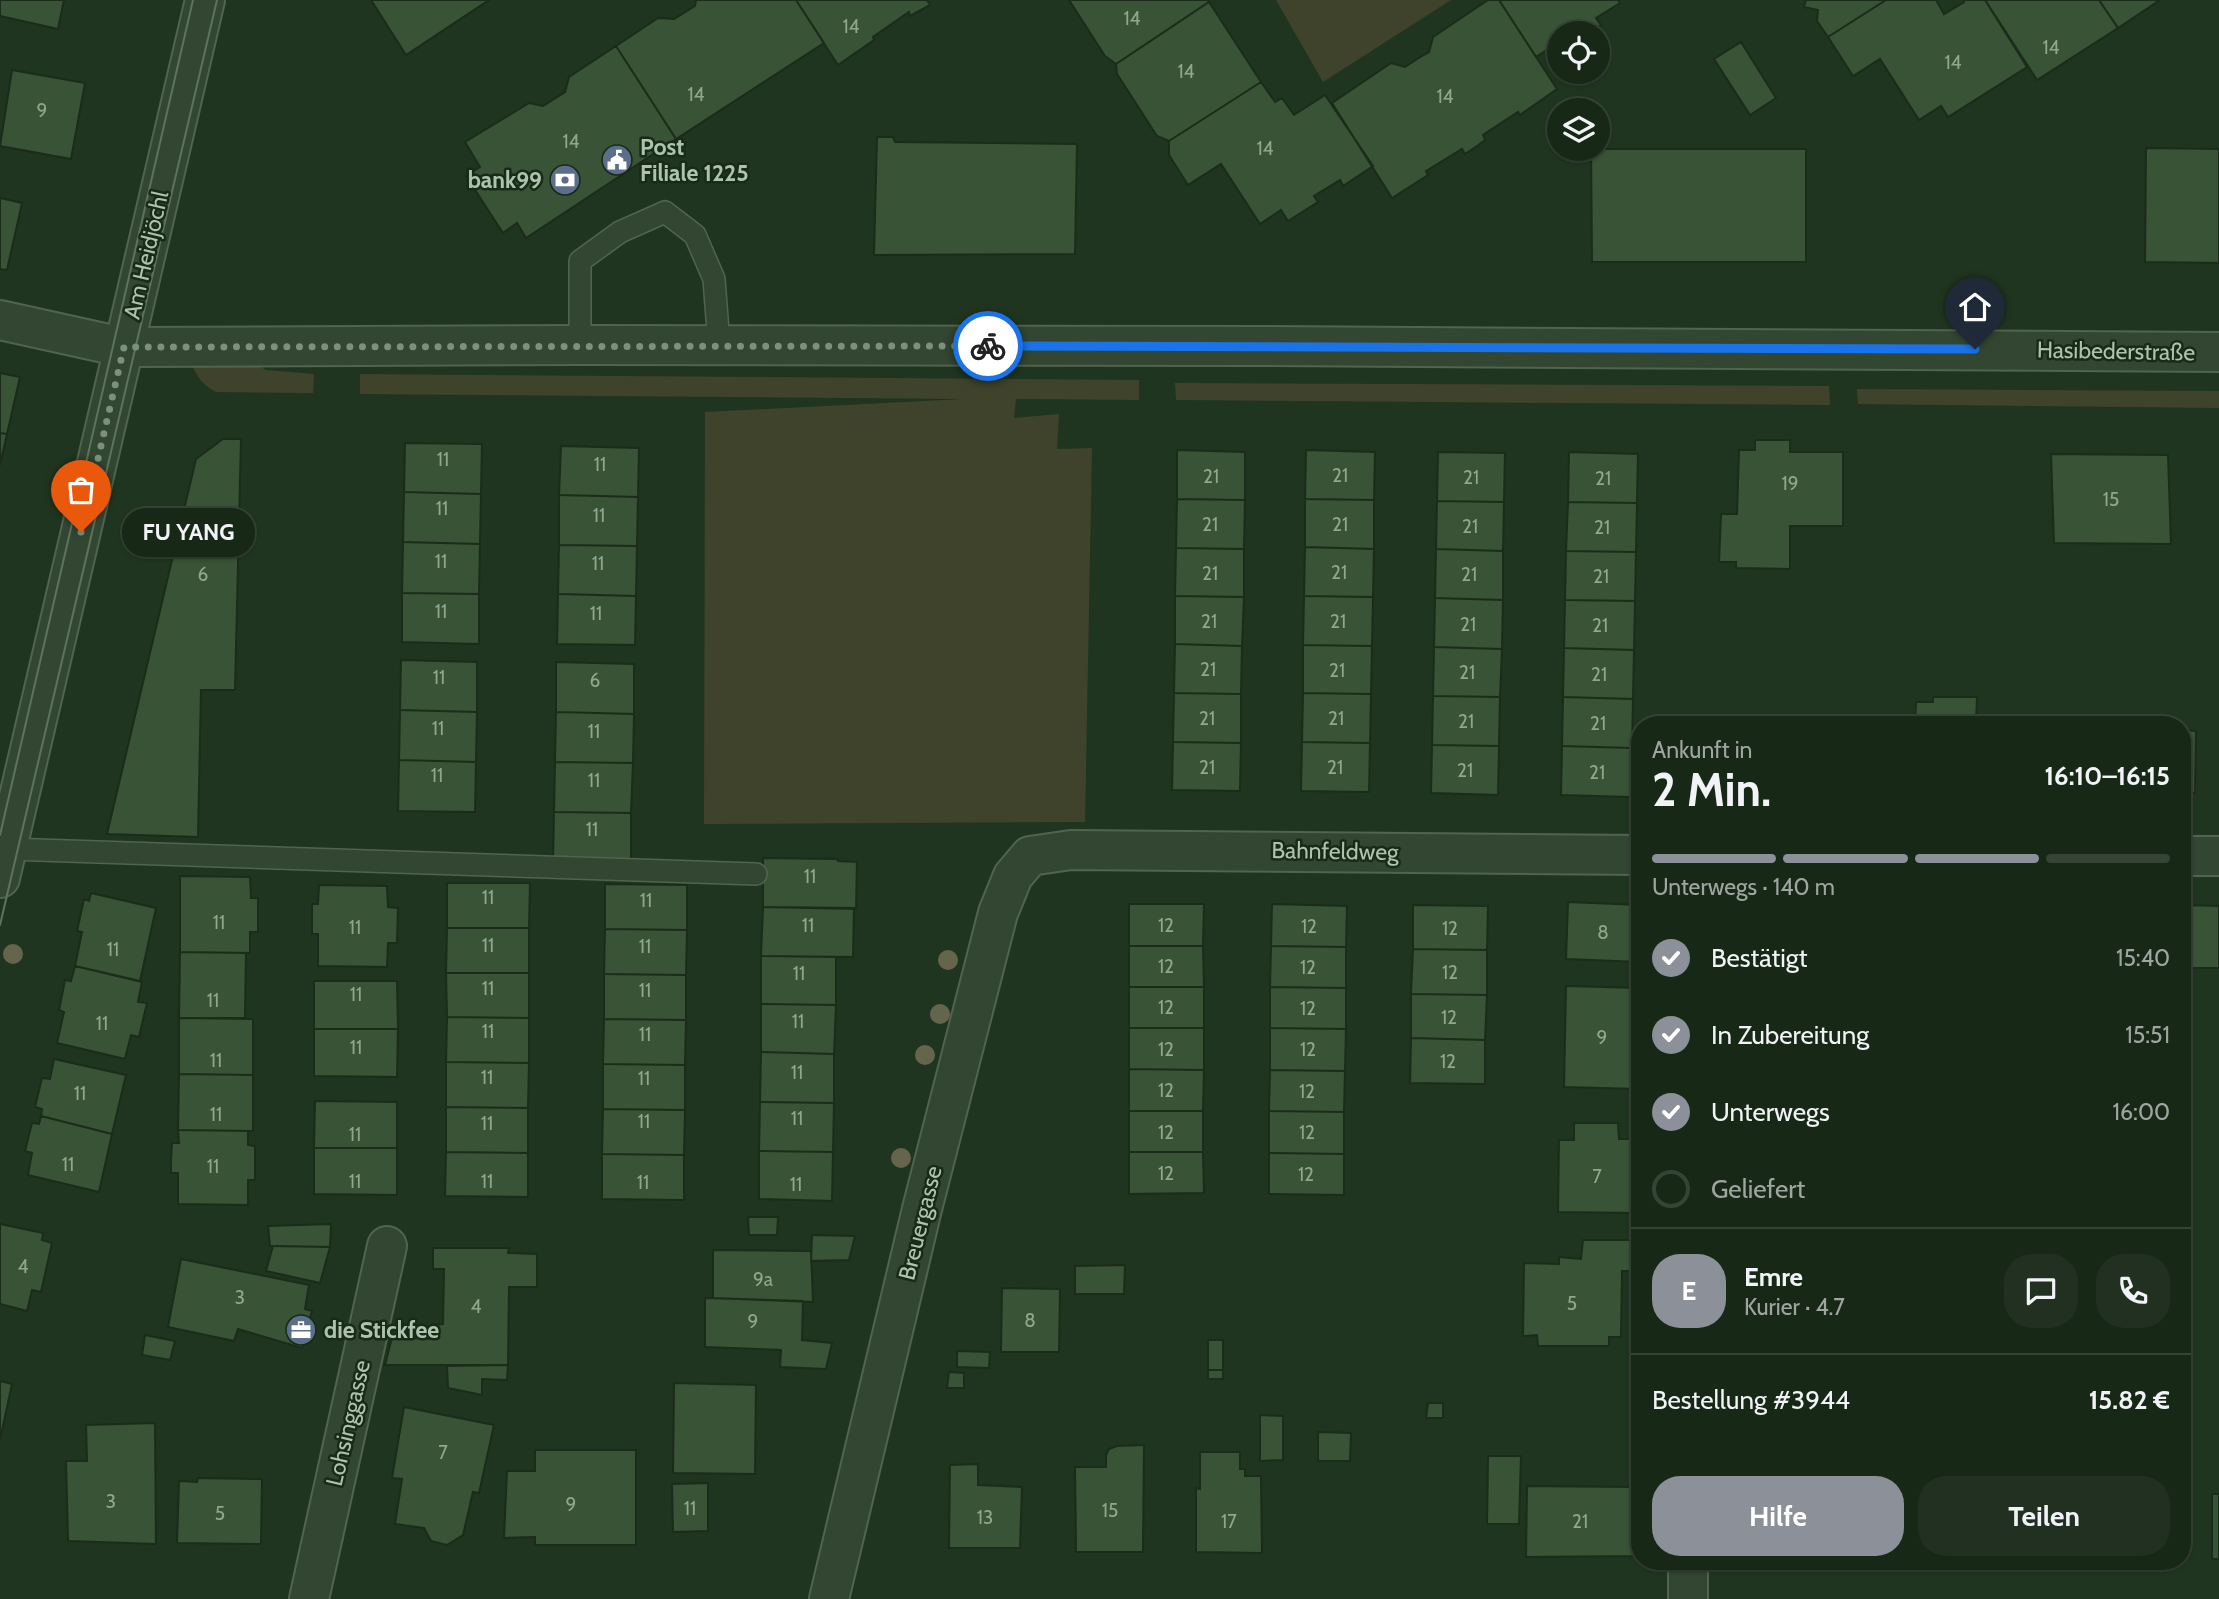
<!DOCTYPE html>
<html lang="de">
<meta charset="utf-8">
<style>
:root{--surface:#182817;--page:#213020;--text:#f1f3f6;--muted:#9fa6a1;--line:#364436;--accent:#8c9099}
body{margin:0;font-family:Cabin,sans-serif;background:var(--page);color:var(--text);height:100vh;display:flex;flex-direction:column;font-size:26px;white-space:nowrap}
*{box-sizing:border-box;margin:0}
p{font-size:23px;color:var(--muted)}
.icon{flex:none;width:38px;height:38px;fill:none;stroke:currentColor;stroke-width:2;stroke-linecap:round;stroke-linejoin:round}
.map{position:relative;flex:1;overflow:hidden}
.drawer{position:absolute;left:1631px;top:716px;width:560px;height:854px;display:flex;flex-direction:column;background:var(--surface);border-radius:28px;box-shadow:0 2px 5px #0004,0 0 0 2px var(--line)}
.drawer>*{flex:none}
.buttons{position:absolute;left:1547px;top:21px;display:grid;gap:14px}
.buttons a{display:grid;place-items:center;width:63px;height:63px;border-radius:50%;background:var(--surface);box-shadow:0 2px 5px #0004,0 0 0 2px var(--line);font-size:35px}
.pin{position:absolute;display:grid;place-items:center;width:60px;height:60px;color:#fff;margin:-72px -30px;border-radius:50% 50% 50% 0;rotate:-45deg;box-shadow:0 0 7px #0007}
.pin .icon{rotate:45deg}
.courier{position:absolute;display:grid;place-items:center;width:70px;height:70px;margin:-35px;border:5px solid #1a73e8;border-radius:50%;background:#fff;color:#222;box-shadow:0 2px 9px #0007}
.bubble{position:absolute;height:49px;border-radius:24px;background:var(--surface);box-shadow:0 2px 5px #0004,0 0 0 2px var(--line);font-size:23px;font-weight:700;line-height:49px;text-align:center}
.head em{font-style:normal;font-weight:700}
.head div{display:flex;flex-direction:column-reverse}
.head{display:flex;align-items:center;justify-content:space-between;height:119px;padding:0 21px}
h1{font-size:46px;font-weight:700;line-height:52px}
.bar{display:grid;grid-template-columns:repeat(4,1fr);gap:10px 7px;align-content:center;height:84px;padding:0 21px}
.bar i{height:9px;border-radius:5px;background:var(--line)}
.bar .on{background:var(--accent)}
.bar p{grid-column:span 4}
.line{display:flex;align-items:center;gap:18px;padding:0 21px;border-top:2px solid var(--line)}
.line div{flex:1}
.round{display:grid;place-items:center;flex:none;width:74px;height:74px;border-radius:28px;background:var(--page)}
ol{padding:0 21px;list-style:none}
li{display:flex;align-items:center;gap:21px;height:77px}
li p{margin-inline-start:auto}
li .icon{padding:7px;border-radius:50%;background:var(--accent);color:#fff;stroke-width:4}
li:last-child{color:var(--muted)}
li i{width:38px;height:38px;border:4px solid var(--line);border-radius:50%}
.button{display:flex;gap:14px;margin-top:auto;padding:14px 21px}
.button a{flex:1;height:80px;border-radius:28px;background:var(--accent);color:#fff;font-size:28px;font-weight:700;line-height:80px;text-align:center}
.button a+a{background:var(--page);color:var(--text)}
.map>svg:first-child{display:block}
</style>
<div class="map">
<svg width="2219" height="1599" viewBox="0 0 2219 1599">
<rect width="100%" height="100%" fill="#20351f"/>
<path fill="#3f432c" d="M1276,0h175l-128,82z
M251,361l15,9 48,4 -1,19 -97,-1c-14,-7 -19,-16 -26,-30z
M360,374l779,6v20l-123,-1 -2,19 45,-4 -2,35 35,-1 -7,374 -381,2 1,-412 258,-13 -603,-5z
M1175,383l654,3 1,19 -654,-5z
M1857,389l362,2v17l-361,-4z"/>
<path fill="#395337" stroke="#1b2c1a" stroke-width="2" d="M0,0h64l-6,29 -58,-13z
M371,0h118l-83,55z
M696,0h100l28,43 -148,96 -60,-93 42,-28 16,1 21,-13z
M796,0h131l3,5 -20,11 -1,-4 -36,25 1,3 -36,25z
M1069,0h139l1,2 -93,62 -11,-8z
M1488,0h11l58,89 -37,26 -2,-3 -35,23 2,5 -8,6 -12,8 -3,-5 -36,22 2,4 -36,23 -60,-95 59,-40 14,4 17,-11 7,-4 4,-15z
M1499,0h119l2,3 -24,15 5,7 -14,8h-28v9l-23,15z
M1806,0h80l-58,37 -11,-16 1,-11 -14,-3z
M1886,0h50l8,14 20,-12 -1,-2h22l42,67 -79,50 -7,-11 -22,14 -39,-61 -27,17 -25,-39z
M1985,0h114l19,28 -81,52z
M2099,0h61l-42,28z
M1209,2l52,80 -92,59 -12,-5 -40,-62 -1,-10z
M1741,42l35,56 -26,17 -36,-56z
M616,46l60,93 -150,99 -9,-15 -14,10 -37,-57 14,-9 -15,-25 64,-39 14,3 22,-14 4,-15z
M12,70l73,13 -14,76 -71,-13z
M1261,82l14,20 7,-4 12,17 31,-20 48,71 -30,20 -3,-6 -26,16 4,6 -30,19 -7,-11 -21,14 -39,-60 -33,21 -19,-30v-14z
M877,137h16l2,5 182,2 -2,110 -201,1z
M2146,148l73,1v114l-74,-1z
M1591,149h215v113h-214z
M0,198l22,5 -15,67 -7,-1z
M0,373l20,4 -13,57 -7,-1z
M0,433l7,1 -7,31z
M223,439h18l-6,251h-34l-3,147 -91,-3 89,-375z
M1755,440h35v12h53v74h-53v43l-54,-1v-6h-17l2,-48h16l2,-64h16z
M405,443l77,1 -1,50 -77,-2z
M561,446l78,2 -1,49 -79,-2z
M1177,450l68,2v48l-68,-1z
M1306,450l69,2 -1,48 -69,-1z
M1438,452l67,1 -1,49 -67,-1z
M1569,452l69,2 -1,49 -69,-1z
M2051,454l117,1 3,89 -117,-1z
M404,492l77,2 -1,50 -77,-2z
M559,495l79,2 -1,49 -78,-1z
M1177,499l68,1 -1,49 -68,-1z
M1305,499l69,1v49l-69,-2z
M1437,501l67,1 -1,49 -67,-2z
M1568,502l69,1 -1,49 -70,-1z
M403,542l77,2 -1,50 -77,-1z
M559,545l78,1 -1,50 -78,-2z
M1305,547l69,2 -1,48 -69,-1z
M1176,548l68,1v48l-69,-1z
M1436,549l67,2v49l-68,-2z
M1566,551l70,1 -1,49 -70,-1z
M402,593l77,1v50l-77,-2z
M558,594l78,2 -1,49 -78,-1z
M1175,596l69,1 -2,49 -67,-2z
M1304,596l69,1 -1,49 -69,-1z
M1435,598l68,2 -1,49 -68,-2z
M1565,600l70,1 -1,49 -70,-2z
M1175,644l67,2 -1,48 -67,-1z
M1303,645l69,1 -1,48 -68,-1z
M1434,647l68,2 -2,48 -67,-1z
M1564,648l70,2 -1,49 -70,-2z
M401,660l76,2v50l-77,-2z
M556,662l78,2v50l-78,-2z
M1174,693l67,1v49l-68,-1z
M1303,693l68,1 -1,49 -68,-1z
M1433,696l67,1 -1,49 -67,-1z
M1563,697l70,2 -1,49 -70,-2z
M1933,697h44l-1,27h-61l1,-22h17z
M400,710l77,2 -1,50 -77,-2z
M556,712l78,2 -1,49 -78,-1z
M2182,730l14,1 -1,62h-13z
M1173,742l68,1 -1,48 -68,-1z
M1302,742l68,1 -1,49 -68,-1z
M1432,745l67,1 -1,49 -67,-2z
M1562,746l70,2 -1,49 -70,-2z
M399,760l77,2 -1,50 -77,-1z
M555,762l78,1 -2,50 -77,-1z
M554,812l77,1v50l-78,-1z
M763,858l74,1 1,2 19,1 -1,47 -93,-2z
M180,876l70,1 1,21h7v34h-8v21l-70,-1z
M447,883h83l-1,45h-82z
M605,884l82,1v45l-82,-1z
M319,885l68,1 1,21 10,1 -1,35h-9l-1,24 -69,-1v-32h-6v-30h6z
M91,893l65,15 -16,73 -65,-15 7,-34 -5,-1 7,-32 5,2z
M1568,902l72,3v57l-74,-3z
M1129,904h75l-1,42h-74z
M1272,904l75,2 -1,41 -75,-1z
M1413,905l75,1 -1,44 -74,-1z
M2183,905l36,1v62h-37z
M763,907l91,1 -1,49 -92,-1z
M447,928h82v45h-83z
M605,929l82,1 -1,45 -82,-1z
M1129,946h74l1,41h-75z
M1271,946l75,1v41l-76,-1z
M1413,949l74,1v45l-76,-1z
M180,952l66,1 -1,65h-66z
M761,956l75,1v48l-75,-1z
M75,966l67,16 -4,20 9,1 -8,34 -8,-2 -6,24 -68,-16 7,-31 -5,-2 6,-30 6,1z
M446,973h83v45l-82,-1z
M604,974l82,1v45l-82,-1z
M314,981h83l1,48h-84z
M1566,986l74,2v101l-76,-2z
M1129,987h75v41h-75z
M1270,987l76,1v41l-76,-1z
M1411,994l76,1 -2,45 -74,-2z
M761,1004l75,1 -2,49 -73,-2z
M447,1017l82,1v45l-83,-1z
M179,1018l74,1v56l-74,-1z
M604,1019l82,1 -1,45 -82,-1z
M1129,1028h75v42l-75,-1z
M1270,1028l76,1 -1,42 -75,-1z
M314,1029h84l-1,48 -83,-1z
M1411,1038l74,2v44l-75,-1z
M761,1052l73,2v49l-74,-1z
M54,1059l72,16 -14,59 -71,-18 1,-7 -7,-2 7,-29 8,1z
M446,1062l83,1 -1,45 -82,-1z
M603,1064l82,1v45l-82,-1z
M1129,1069l75,1 -1,41h-74z
M1270,1070l75,1 -1,41 -75,-1z
M179,1074l74,1v56l-75,-1z
M315,1101l82,1v46h-83z
M760,1102l74,1 -1,49 -74,-1z
M446,1107l82,1v45l-82,-1z
M603,1109l82,1 -1,45 -82,-1z
M1129,1111h74v41h-74z
M1269,1111l75,1v42l-75,-1z
M41,1116l71,18 -13,58 -71,-17 4,-22 -7,-2 7,-28 7,1z
M1574,1123h44l1,16h16l1,74 -78,-1 1,-72h15z
M178,1130l70,1v14l7,1v34h-7v25l-70,-1v-31h-7v-14l1,-16h7z
M314,1148h83v47l-83,-1z
M759,1151l74,1 -1,49 -73,-2z
M446,1152l82,1v44l-83,-1z
M1129,1152h74l1,41 -75,1z
M1269,1153l75,1v41l-75,-1z
M602,1154l82,1v45l-82,-1z
M748,1217h30l-1,18h-28z
M0,1224l43,9 -1,7 10,3 -11,49 -9,-2 -5,21 -27,-7z
M331,1224l-1,23 -60,-1 -2,-20z
M812,1235l43,1 -6,24 -38,1z
M1583,1240h53v31h-14l-1,66h-12v9h-71l-1,-11 -14,1 1,-73 35,1v-7l22,2z
M273,1246l57,1 -10,36 -54,-12z
M433,1248h76l-1,5 29,1v33h-28l-1,78h-123l7,-28 40,2 1,-14 10,-1 1,-55h-11z
M713,1250l98,1 2,51 -100,-4z
M181,1259l128,26 -4,24 7,2 -10,37 -64,-19 -4,12 -66,-14z
M1125,1265l-1,29h-49v-28z
M1002,1288l58,1 -1,63h-58z
M705,1298l98,3 -1,39 30,3 -6,26 -46,-2 1,-17 -76,-3z
M145,1335l30,6 -5,19 -28,-5z
M1208,1340h15v30h-15z
M957,1351l33,1 -1,16 -32,-1z
M508,1365l-1,15 -25,-1v16l-34,-7 -1,-22z
M1208,1370h15v9h-15z
M949,1372l15,1v15h-17z
M0,1381l12,3 -12,56z
M674,1383l82,2 -1,89 -82,-1z
M1428,1403h15v15h-17z
M404,1407l90,18 -15,68 -6,-1 -10,43 -16,10 -16,-4 -7,-13 -29,-4 7,-45 -10,-1z
M1260,1415l23,1v44l-23,1z
M155,1423l1,121 -88,-3 -2,-80h21l-1,-36z
M1318,1432l33,1 -1,28h-32z
M1144,1445l-1,107h-67l-1,-85h31v-12l3,-6 8,-3z
M535,1450h101v95h-101v-8l-31,1 3,-67h28z
M1200,1452h40v17h5v7h16l1,77 -66,-1v-64l4,1z
M1488,1456h33l-2,68h-32z
M978,1464v21l44,2 -2,61h-71l1,-83z
M198,1478l64,1 -1,65 -84,-1 2,-62 18,1z
M708,1483v48l-35,1 -1,-48z
M1527,1486l107,1v69l-108,1z
M2212,1494h7v65h-7z"/>
<g fill="none" stroke-linecap="round" stroke-linejoin="round">
<g stroke="#506450" stroke-width="24">
<path id="service" d="M580,345v-84l40,-29 45,-20 30,23 19,44 5,66
M8,849l748,25"/>
</g>
<g stroke="#506450" stroke-width="42">
<path id="minor" d="M0,320l113,25 23,2 444,-2 685,1 954,6
M2182,856h37
M0,878l205,-878
M309,1599l78,-353
M829,1599l93,-390 76,-296 15,-37 17,-20 41,-6 569,5
M1688,1599v-38"/>
</g>
<use href="#service" stroke="#334632" stroke-width="21"/>
<use href="#minor" stroke="#334632" stroke-width="38"/>
<path stroke="#5c745b" stroke-width="2" d="M0,835l193,-835
M0,925l217,-925"/>
</g>
<g fill="#65654e">
<circle cx="13" cy="954" r="10"/>
<circle cx="948" cy="960" r="10"/>
<circle cx="940" cy="1014" r="10"/>
<circle cx="925" cy="1055" r="10"/>
<circle cx="901" cy="1158" r="10"/>
</g>
<g fill="none" stroke-linecap="round" stroke-linejoin="round">
<path stroke="#7b917b" stroke-width="7" stroke-dasharray="0 12.6" d="M81,532l43,-185 864,-1"/>
<path stroke="#1a73e8" stroke-width="9" d="M988,346l987,3"/>
</g>
<defs>
<g id="civic-disc" transform="scale(1.575)"><circle r="9.5" fill="#5c6f8a" stroke="#192a18"/><path d="M-.6-6.5H3V-4.5H.6V-3L4-1V1h2V6H-6V1h2V-1L-.6-3ZM-1.2 2.5V6h2.4V2.5Z" fill="#fff"/></g>
<g id="bank-disc" transform="scale(1.575)"><circle r="9.5" fill="#5c6f8a" stroke="#192a18"/><path d="M-6-4H6V4H-6ZM0-2.3a2.3 2.3 0 1 0 0 4.6a2.3 2.3 0 1 0 0-4.6Z" fill="#fff"/></g>
<g id="office-disc" transform="scale(1.575)"><circle r="9.5" fill="#5c6f8a" stroke="#192a18"/><path d="M-6-3h4V-5.5h4V-3h4V5H-6ZM-1-4.5V-3h2v-1.5ZM-6 0V1H6V0Z" fill="#fff"/></g>
</defs>
<g fill-rule="evenodd">
<use href="#civic-disc" x="617" y="160"/>
<use href="#bank-disc" x="565" y="180"/>
<use href="#office-disc" x="301" y="1330"/>
</g>
<g text-anchor="middle" stroke-width="5" stroke-linejoin="round" paint-order="stroke">
<g font-size="19" fill="#8fa78f">
<text x="1132" y="25">14</text>
<text x="851" y="33">14</text>
<text x="2051" y="54">14</text>
<text x="1953" y="69">14</text>
<text x="1186" y="78">14</text>
<text x="696" y="101">14</text>
<text x="1445" y="103">14</text>
<text x="42" y="117">9</text>
<text x="571" y="148">14</text>
<text x="1265" y="155">14</text>
<text x="443" y="466">11</text>
<text x="600" y="471">11</text>
<text x="1340" y="482">21</text>
<text x="1211" y="483">21</text>
<text x="1471" y="484">21</text>
<text x="1603" y="485">21</text>
<text x="1790" y="490">19</text>
<text x="2111" y="506">15</text>
<text x="442" y="515">11</text>
<text x="599" y="522">11</text>
<text x="1210" y="531">21</text>
<text x="1340" y="531">21</text>
<text x="1470" y="533">21</text>
<text x="1602" y="534">21</text>
<text x="441" y="568">11</text>
<text x="598" y="570">11</text>
<text x="1339" y="579">21</text>
<text x="1210" y="580">21</text>
<text x="203" y="581">6</text>
<text x="1469" y="581">21</text>
<text x="1601" y="583">21</text>
<text x="441" y="618">11</text>
<text x="596" y="620">11</text>
<text x="1209" y="628">21</text>
<text x="1338" y="628">21</text>
<text x="1468" y="631">21</text>
<text x="1600" y="632">21</text>
<text x="1208" y="676">21</text>
<text x="1337" y="677">21</text>
<text x="1467" y="679">21</text>
<text x="1599" y="681">21</text>
<text x="439" y="684">11</text>
<text x="595" y="687">6</text>
<text x="1207" y="725">21</text>
<text x="1336" y="725">21</text>
<text x="1466" y="728">21</text>
<text x="1598" y="730">21</text>
<text x="438" y="735">11</text>
<text x="594" y="738">11</text>
<text x="1207" y="774">21</text>
<text x="1335" y="774">21</text>
<text x="1465" y="777">21</text>
<text x="1597" y="779">21</text>
<text x="437" y="782">11</text>
<text x="594" y="787">11</text>
<text x="592" y="836">11</text>
<text x="810" y="883">11</text>
<text x="488" y="904">11</text>
<text x="646" y="907">11</text>
<text x="219" y="929">11</text>
<text x="808" y="932">11</text>
<text x="1166" y="932">12</text>
<text x="1309" y="933">12</text>
<text x="355" y="934">11</text>
<text x="1450" y="935">12</text>
<text x="1603" y="939">8</text>
<text x="488" y="952">11</text>
<text x="645" y="953">11</text>
<text x="113" y="956">11</text>
<text x="1166" y="973">12</text>
<text x="1308" y="974">12</text>
<text x="1450" y="979">12</text>
<text x="799" y="980">11</text>
<text x="488" y="995">11</text>
<text x="645" y="997">11</text>
<text x="356" y="1001">11</text>
<text x="213" y="1007">11</text>
<text x="1166" y="1014">12</text>
<text x="1308" y="1015">12</text>
<text x="1449" y="1024">12</text>
<text x="798" y="1028">11</text>
<text x="102" y="1030">11</text>
<text x="488" y="1038">11</text>
<text x="645" y="1041">11</text>
<text x="1602" y="1044">9</text>
<text x="356" y="1054">11</text>
<text x="1166" y="1056">12</text>
<text x="1308" y="1056">12</text>
<text x="216" y="1067">11</text>
<text x="1448" y="1068">12</text>
<text x="797" y="1079">11</text>
<text x="487" y="1084">11</text>
<text x="644" y="1085">11</text>
<text x="1166" y="1097">12</text>
<text x="1307" y="1098">12</text>
<text x="80" y="1100">11</text>
<text x="216" y="1121">11</text>
<text x="797" y="1125">11</text>
<text x="644" y="1128">11</text>
<text x="487" y="1130">11</text>
<text x="1166" y="1139">12</text>
<text x="1307" y="1139">12</text>
<text x="355" y="1141">11</text>
<text x="68" y="1171">11</text>
<text x="213" y="1173">11</text>
<text x="1166" y="1180">12</text>
<text x="1306" y="1181">12</text>
<text x="1597" y="1183">7</text>
<text x="355" y="1188">11</text>
<text x="487" y="1188">11</text>
<text x="643" y="1189">11</text>
<text x="796" y="1191">11</text>
<text x="23" y="1273">4</text>
<text x="763" y="1286">9a</text>
<text x="240" y="1304">3</text>
<text x="1572" y="1310">5</text>
<text x="476" y="1313">4</text>
<text x="1030" y="1327">8</text>
<text x="753" y="1328">9</text>
<text x="443" y="1459">7</text>
<text x="111" y="1508">3</text>
<text x="571" y="1511">9</text>
<text x="690" y="1515">11</text>
<text x="1110" y="1517">15</text>
<text x="220" y="1520">5</text>
<text x="985" y="1524">13</text>
<text x="1229" y="1528">17</text>
<text x="1580" y="1528">21</text>
</g>
<g font-size="23" font-weight="bold" fill="#acc3ac" stroke="#192a18" text-anchor="start">
<text x="640" y="155">Post<tspan x="640" dy="26">Filiale 1225</tspan></text>
<text x="542" y="188" text-anchor="end">bank99</text>
<text x="324" y="1338">die Stickfee</text>
</g>
<g font-size="23" fill="#acc3ac" stroke="#192a18">
<text transform="translate(146 255) rotate(-77)" y="8">Am Heidjöchl</text>
<text transform="translate(2116 351) rotate(1)" y="8">Hasibederstraße</text>
<text transform="translate(1335 851) rotate(1)" y="8">Bahnfeldweg</text>
<text transform="translate(920 1223) rotate(-76)" y="8">Breuergasse</text>
<text transform="translate(348 1423) rotate(-77)" y="8">Lohsinggasse</text>
</g>
</g>
</svg>
<div class="buttons">
<a><svg class="icon" aria-label="locate" viewBox="0 0 24 24"><circle cx="12" cy="12" r="6"/><path d="M12 2v4M12 18v4M2 12h4M18 12h4"/></svg></a>
<a><svg class="icon" aria-label="layers" viewBox="0 0 24 24"><path d="M12 4l9 5-9 5-9-5zM3 14l9 5 9-5"/></svg></a>
</div>
<div class="pin" style="left:81px;top:532px;background:#ea580c"><svg class="icon" aria-label="bag" viewBox="0 0 24 24"><path d="M5 8h14l-1 12H6zM9 8a3 3 0 0 1 6 0"/></svg></div>
<div class="pin" style="left:1975px;top:349px;background:#1f2937"><svg class="icon" aria-label="home" viewBox="0 0 24 24"><path d="M3 11l9-7 9 7M6 9v11h12V9"/></svg></div>
<div class="courier" style="left:988px;top:346px"><svg class="icon" aria-label="bike" viewBox="0 0 24 24"><circle cx="6" cy="16" r="4"/><circle cx="18" cy="16" r="4"/><path d="M6 16l4-8h5l3 8M10 8l3 8H6M13 5h3"/></svg></div>
<div class="bubble" style="left:122px;top:508px;width:133px">FU YANG</div>
<section class="drawer">
<div class="head"><div><h1>2 Min.</h1><p>Ankunft in</p></div><em>16:10–16:15</em></div>
<div class="bar"><i class="on"></i><i class="on"></i><i class="on"></i><i></i><p>Unterwegs · 140 m</p></div>
<ol>
<li><svg class="icon" aria-label="check" viewBox="0 0 24 24"><path d="M5 12l5 5 9-10"/></svg>Bestätigt<p>15:40</p></li>
<li><svg class="icon" aria-label="check" viewBox="0 0 24 24"><path d="M5 12l5 5 9-10"/></svg>In Zubereitung<p>15:51</p></li>
<li><svg class="icon" aria-label="check" viewBox="0 0 24 24"><path d="M5 12l5 5 9-10"/></svg>Unterwegs<p>16:00</p></li>
<li><i></i>Geliefert</li>
</ol>
<div class="line" style="height:126px"><b class="round" style="background:var(--accent);color:#fff">E</b><div><b>Emre</b><p>Kurier · 4.7</p></div><a class="round"><svg class="icon" aria-label="chat" viewBox="0 0 24 24"><path d="M4 5h16v11H9l-5 4z"/></svg></a><a class="round"><svg class="icon" aria-label="phone" viewBox="0 0 24 24"><path d="M5 4h4l2 5-3 2q2 4 5 5l2-3 5 2v4C11 20 4 13 5 4z"/></svg></a></div>
<div class="line" style="height:91px"><div>Bestellung #3944</div><b>15.82 €</b></div>
<div class="button"><a>Hilfe</a><a>Teilen</a></div>
</section>
</div>
